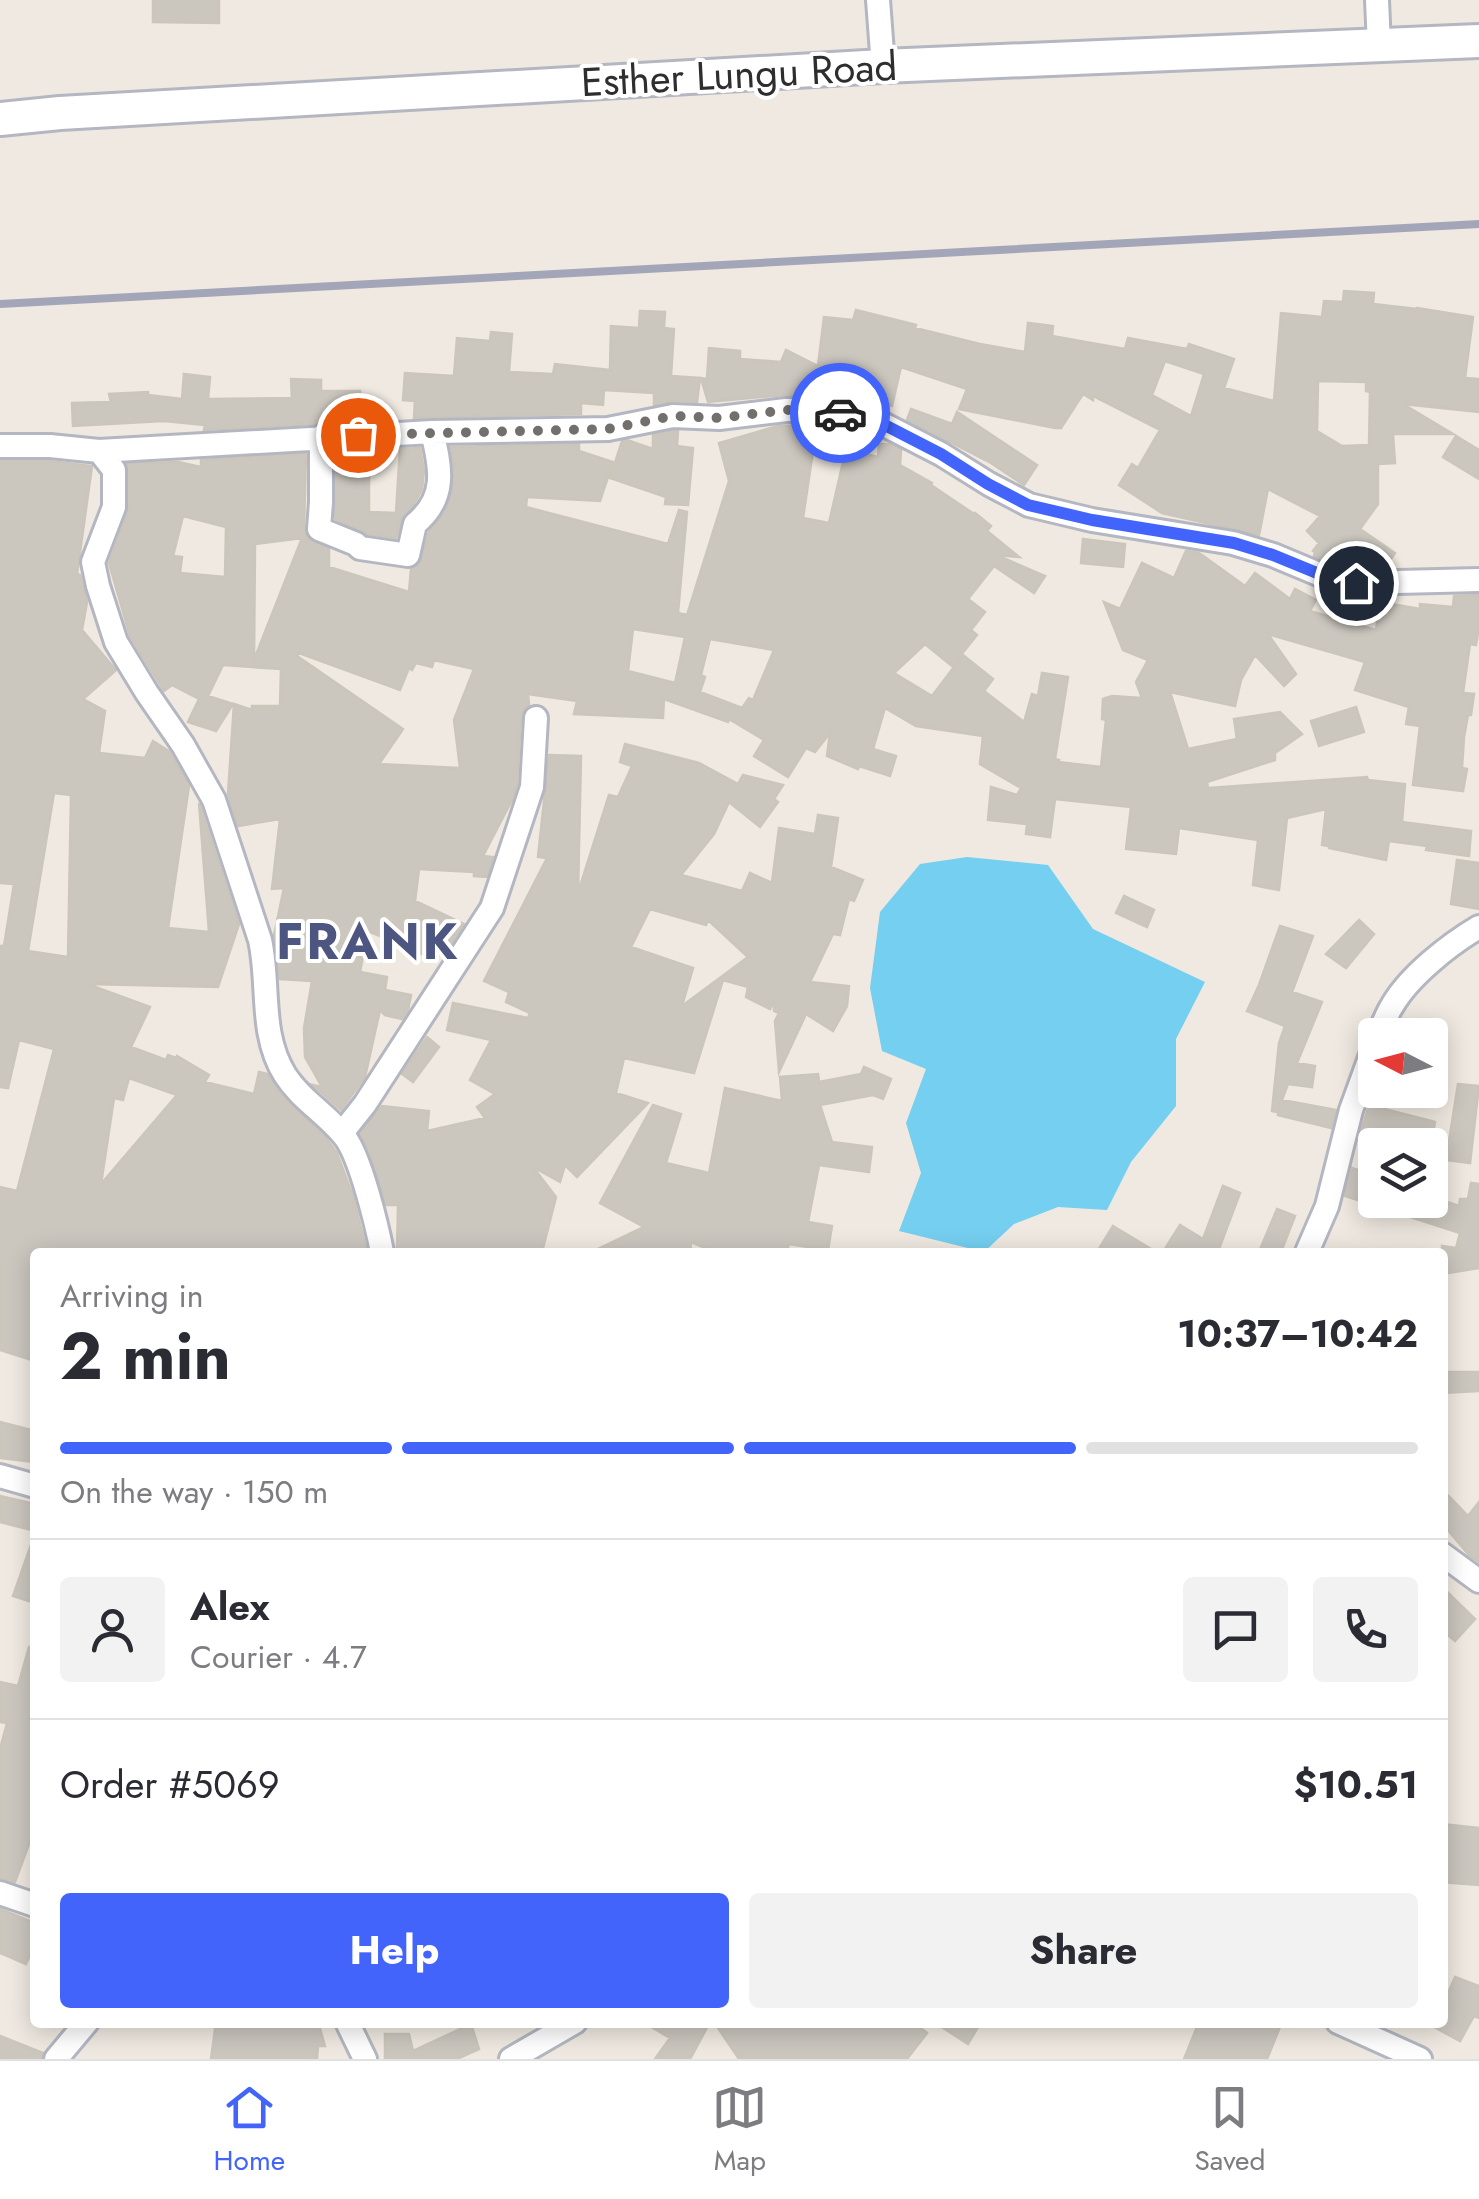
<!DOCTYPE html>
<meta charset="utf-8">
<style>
:root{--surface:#fff;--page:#f2f2f3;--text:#2b2b33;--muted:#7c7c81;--line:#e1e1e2;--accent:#4264fb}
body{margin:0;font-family:Jost,sans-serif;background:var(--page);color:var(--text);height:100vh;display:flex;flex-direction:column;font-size:38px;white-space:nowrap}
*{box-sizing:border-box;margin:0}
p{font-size:32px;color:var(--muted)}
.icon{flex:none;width:55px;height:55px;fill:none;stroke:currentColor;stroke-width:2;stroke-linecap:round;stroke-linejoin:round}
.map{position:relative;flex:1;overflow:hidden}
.details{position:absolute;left:30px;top:1248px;width:1418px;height:780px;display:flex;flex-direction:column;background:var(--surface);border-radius:10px;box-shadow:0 5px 25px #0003}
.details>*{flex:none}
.needle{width:65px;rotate:276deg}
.tools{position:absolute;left:1358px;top:1018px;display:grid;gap:20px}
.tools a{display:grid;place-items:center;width:90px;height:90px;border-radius:10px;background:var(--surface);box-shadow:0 5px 25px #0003;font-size:50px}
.pin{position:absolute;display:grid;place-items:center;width:85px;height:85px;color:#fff;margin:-42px;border:5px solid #fff;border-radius:50%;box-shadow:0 2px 10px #0007}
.courier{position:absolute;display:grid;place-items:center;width:100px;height:100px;margin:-50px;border:8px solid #4264fb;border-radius:50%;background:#fff;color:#222;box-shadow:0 2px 12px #0007}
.head em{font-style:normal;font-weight:700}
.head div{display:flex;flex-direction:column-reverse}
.head{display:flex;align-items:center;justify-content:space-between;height:170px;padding:0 30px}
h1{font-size:65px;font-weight:700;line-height:75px}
.bar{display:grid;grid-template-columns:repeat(4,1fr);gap:15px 10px;align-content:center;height:120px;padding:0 30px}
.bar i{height:12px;border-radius:8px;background:var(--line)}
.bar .selected{background:var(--accent)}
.bar p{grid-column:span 4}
.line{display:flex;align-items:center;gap:25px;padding:0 30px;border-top:2px solid var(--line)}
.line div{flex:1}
.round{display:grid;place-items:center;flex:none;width:105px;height:105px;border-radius:10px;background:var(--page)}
.action{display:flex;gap:20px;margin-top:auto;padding:20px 30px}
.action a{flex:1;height:115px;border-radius:10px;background:var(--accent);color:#fff;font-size:40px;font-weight:700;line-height:115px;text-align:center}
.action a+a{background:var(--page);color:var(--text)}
.menu{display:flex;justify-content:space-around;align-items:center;height:140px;border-top:2px solid var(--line);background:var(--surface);font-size:28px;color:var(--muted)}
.menu a{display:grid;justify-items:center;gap:5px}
.menu .selected{color:var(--accent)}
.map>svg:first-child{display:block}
</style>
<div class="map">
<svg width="1479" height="2059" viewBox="0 0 1479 2059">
<rect width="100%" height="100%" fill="#efe9e1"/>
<path fill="#75cff0" d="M967,857l81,8 45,64 112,53 -29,57v67l-45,56 -24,48 -49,-3 -44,17 -30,28 -85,-21 22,-58 -15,-50 20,-54 -44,-18 -12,-63 10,-76 40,-48z"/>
<path fill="#cbc7bf" stroke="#cbc5ba" stroke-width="2.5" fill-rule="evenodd" d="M153,0h66v23l-66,-1z
M1344,291l30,2 -1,11 44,5v-1l56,9 -8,61 14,1v33l-76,-8 50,30h-60l2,29 -17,1v40l-18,25 35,24 -10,14 -18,1 -27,-19 -11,13 -15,-6 1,-4 -2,-1 6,-8 -12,-12 13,-15 -52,-27 -9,46 -97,-22 -43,-28 13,-21 6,4 22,-38 -67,-34v4l-10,-6 -22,34h-6l-96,-19 8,-20 -66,-22 -9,39 -35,-8 4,-15 -37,-8 -3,20h-37l-76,7 -7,-24 6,1 2,-31 31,3v8l41,3 5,-12 32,16 6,-49 29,3 3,-10 60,15 -1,3 65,16 45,8 3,-29 25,3 -1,10 73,13 3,-11 59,11 2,-5 45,15 -10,29 50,13 7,-88 41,4 2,-16 19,1zM1165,361l39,13 -13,42 -39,-21zM1318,381l48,1v9l4,1 -1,53 -27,1 -25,-15z
M640,311l25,1 -1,16 10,1 -3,47 29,2 -3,24 -24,-1 -19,4v-12l-50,-3 -1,15 -22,-2v11l-167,4 1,-17 -12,-1 2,-27 49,3 3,-38 33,3 1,-9 21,2 -3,38 44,2 2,-10 55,6 1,-44 28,2z
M184,374l26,3 -2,22 84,-1 -1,-19 30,1v11h39v12h8v18l-164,9 1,-5 -41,-4 -91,5 -1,-23 39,-1 -2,-8 39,-2v3l34,4z
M911,409l41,15 5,-12 80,53 -13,20 -33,-22 -84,-43z
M812,425l3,13 -12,80 26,5 17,-74 32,8 1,-13h10l12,6 -1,15 32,18 -1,2 43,29 1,-1 16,13 -4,5 32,26 -23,-2 49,21 -11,17 -40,-27 -26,33 17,13 -14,18 6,5 -25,31 -27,-22 -31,29 38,23 31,-41 30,24 -9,12 40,31 8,-28 6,2 4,-23 26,4 -13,82 4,1 -1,2 43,5 5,-47 -4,-1 1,-20 9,-3 30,2 -6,-16 12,-22 -25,-10 -19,-48 16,7 22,-46 32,15 12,-27 13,2 46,33 10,-13 35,26 5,-10 21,11 -6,11 66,19 4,-28 40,7v-5l33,3 1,-11 25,-1v32l-3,18 -6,-1 -7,49 11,1 -3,21h-3l-4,22 -2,31 5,1 -4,22 -50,-6 7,-59 -14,-2 3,-17 -54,-17 10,-28 -97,-28 28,40 -12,12 -29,-31 -14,25 -6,26 -65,-14 18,57 49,-10 -3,-20 46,-7 22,22 -27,19v7l-68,22 1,6 159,-11 1,3 37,4 -3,38 69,9 -2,25 -43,-6 1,-4 -38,-5 -3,19 -57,-12v-2l-7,-1 4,-36 -39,9 -8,72 -26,-5 5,-45 -79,-12 -3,26 -50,-5 5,-42 -76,-8 -5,38 -24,-3 1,-10 -39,-4 3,-33 26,8 4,-7 -41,-24 3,-28 -67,-10 -31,-18 -12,41 23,7 -6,20 -31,-10 -1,3 -31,-13 3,-23 -15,19 -9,-4 -18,29 -34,-21 10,-16 -35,-21 -1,3 -64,-23 -1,19 -89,-4 3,-13 -49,-7 1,11 -6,6 -2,6 -4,67 -5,16 -29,56 10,1 -6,20 -13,-1v-4l-55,-3 -4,32 49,23 -15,23 -6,-2 -7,15 -68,-29 -8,41 27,5 -2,13 26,5 -3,15 -6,9 -17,-4 -5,-5 -15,67 -24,33 -28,-25 9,2 -17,-30 -1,-29 8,-47 -32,-2 -6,-44 10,-47 -12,1 8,-70 -42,7 -10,-32 6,-90 18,6v-4h28l1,-37 -58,-4 -15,31 25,8 -17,27 -28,-9 11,-23 -27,-14 -8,6 -34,-55 -21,-73 19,-51 -1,-48 51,-2 23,5v-7l105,-6 -2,74 3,10 22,11v18l80,25 2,-23 9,-5 9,-32 16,-20 6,-16 3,-26 -3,-23 128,-3v7l34,11 -13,39 -73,-4 -1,10 142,37 11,-34 8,2 -9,101 9,2 42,-134 -10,-38 59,-17zM183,516l43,11 -1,50 -45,-4 2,-16 -9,-1zM302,538l-48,122 1,-116zM633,629l52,8 -10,46 -47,-12zM710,639l64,11 -21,50 -4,-2 -7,10 -42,-16 5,-15 -4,-2zM299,653l101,37 9,-22 3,2 4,-7 16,4 2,-7 40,9 -20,51 6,48 -81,-4 24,-35 -106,-73z
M674,431h4l-1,15 16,2 -5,57 -23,-1 1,-7 -56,-19 12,-37 5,-1 26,9v-14z
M1456,436l23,14v29l-36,-22z
M420,448l4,23 -2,18 -8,15 -13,16 -5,18 -29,-4 -32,-15 1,-67 33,-1v61l27,1 4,-64z
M0,461h49l43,5 -15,108 3,1 7,27 -5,28 34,40 -33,29 22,12 -6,42 46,5 8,-17 17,11 19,34 -21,142 41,4 -10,-129 40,121 -21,63 -131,-3 63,23 -19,40 35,13 2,-5 8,3 1,-2 32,19 -4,7 49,12 5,-22 9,2 12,20 46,44 11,15 16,43 14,56h-332v109l-35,-11v-163l17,4 37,-142 -35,-9 -11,48 -8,-1v-141h4l10,-62 -14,-1zM54,793l17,2 -3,162 -40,-6zM129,1078l48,17 -76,89 13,-86 9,2z
M1083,539l42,5 -2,23 -42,-4z
M1356,707l8,25 -45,14 -8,-25z
M625,744l74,19 39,21 5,-9 40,10 -9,14 4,3 -18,25 -31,-25 -15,32 -33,41 61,16 8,-18 22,10 7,-55 36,6 3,-19 20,3 -7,49 32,13 -9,21 -5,-2 -9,36 -7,-1 -23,48 39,4 -2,20 -14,25 -27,-17 -27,58 -4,-51 4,-8 -5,-2v-10l-4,8 -24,-12 2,-10 -25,-7 -29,93 -70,-15 -8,35 32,10 -71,74 -12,-12 -5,17 -27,-15 23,30 -14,55h-145l1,-47h-12l-16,-52 -10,-19 22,-28 47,5 -2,20 58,-13 -8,-11 18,-13 -25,-14 21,-40 -44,-10 6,-27 75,15 2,-5 -24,-11 3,-10 -25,-11 63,-123 -9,-1 11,-102 32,1 -3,137 31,-98 9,2 14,-31 -12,-4zM650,909l56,16 2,-5 40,37 -66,49 11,-38 -62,-21z
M1457,860l22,3v46l-28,-5z
M1124,896l30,14 -7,17 -31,-14z
M1359,920l15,14 -28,34 -20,-14z
M1280,926l33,10 -21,56 30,10 -25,61 18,3 -3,21 -24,-3 -6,16 54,10 -5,18 -53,-13 2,-11 -3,8 -5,-1 7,-68 6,-17 -38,-15 12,-26z
M427,1037l12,10 -26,35 -11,-8z
M864,1067l27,12 -8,20 -10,-4 -53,10 12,37 40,5 -3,25 -50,-7 -11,57 24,4 -4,24 -39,-6 -3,8h-71l-24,-10 -1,10h-98l52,-25 -44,-24 53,-98 28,9 -15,49 43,10 16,-85 57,13 -2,-24 38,-3 1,8 42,-8z
M1458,1084l21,2 -9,77 -24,-3z
M1369,1105l66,17 -2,11 -45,-5 -5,13 -23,-6z
M1352,1168l23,8v24h55v-4l29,10 1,-7h8l3,-16 8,1v84l-37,6v-28l14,2 4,-15 -115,-37z
M1223,1186l17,7 -21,56 7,3h-63l17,-27 23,14z
M1277,1209l18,7 -14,36h-22z
M1113,1226l43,26h-59z
M1442,1372h37v19l-37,2z
M0,1422l35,9v31l-35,-4z
M1442,1489l26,27 11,-14v60l-10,-7 -27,-32z
M0,1496l35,8v27l-35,-9z
M32,1542h3v61l-22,-7z
M1442,1587l33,32 -20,22 -13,-11z
M29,1647l6,1v180l-20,54 -15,-4v-129l7,-26 -7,-1v-40l18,4z
M1442,1824l37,4v57l-37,-3z
M0,1909l35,14v20l-9,21 -26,-11z
M1455,1977l24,9v32l-5,-2 -14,25 -26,-14 2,-5h6v-15z
M216,2022h102l7,24h-7l-1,13h-106z
M643,2022h67l-20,37h-35l15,-21z
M714,2022h199l14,11 -20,26h-168z
M934,2022h47l-13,22z
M1199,2022h83l-15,37h-83z
M471,2024l8,25 -22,10h-72v-25h24l4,17z
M0,2036l43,17 -2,6h-41z"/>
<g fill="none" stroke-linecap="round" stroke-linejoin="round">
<g stroke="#b4b7c1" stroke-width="28">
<path id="street" d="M878,0l5,66
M1377,0l2,46
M321,437v65l-2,27 37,15 4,4 48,7 7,-31c32,-26 26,-56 17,-92
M0,446h50l49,5 15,19v37l-21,55 5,24 18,56 31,51 36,52 31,55 46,140c10,45 -1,93 25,135 16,25 42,39 59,61 16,19 33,90 38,116
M99,451l333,-19 176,-3 65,-13 46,2 67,-8h42l47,10 66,34 48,30 40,21 63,15 141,23 40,12 60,25 24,3 122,-3
M1378,1035c5,-9 8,-20 14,-29 17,-30 58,-62 87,-79
M342,1133l23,-29 127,-196 40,-121 4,-69
M1307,1252l20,-46 24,-96 24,-66
M0,1476l35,10
M1442,1554l37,27
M0,1893l35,12
M347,2022l18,37
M1338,2022l82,37
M56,2059l31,-37
M511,2059l64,-37"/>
</g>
<g stroke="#b4b7c1" stroke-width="38">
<path id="secondary" d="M0,119l60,-6 823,-47 596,-25"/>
</g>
<use href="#street" stroke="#fff" stroke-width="22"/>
<use href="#secondary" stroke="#fff" stroke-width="32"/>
<path stroke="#a3a6b8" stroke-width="8" d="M0,304l1479,-80"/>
</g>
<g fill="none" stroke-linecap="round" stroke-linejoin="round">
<path stroke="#726f6d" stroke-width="10" stroke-dasharray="0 18" d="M358,435l250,-6 65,-13 47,2 66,-8h42l12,3"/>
<path stroke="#4264fb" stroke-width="12" d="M840,413l35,7 66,34 47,30 40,21 64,15 142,23 39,12 61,25 22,3"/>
</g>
<g text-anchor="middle" stroke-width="8" stroke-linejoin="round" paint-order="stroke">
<g font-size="40" fill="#2e2e2e" stroke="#fff">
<text transform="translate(739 74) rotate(-3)" y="14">Esther Lungu Road</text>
</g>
<g font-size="50" font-weight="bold" letter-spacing="2.5" fill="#4d5680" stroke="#fff">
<text x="368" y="959">FRANK</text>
</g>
</g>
</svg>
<div class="tools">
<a><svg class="needle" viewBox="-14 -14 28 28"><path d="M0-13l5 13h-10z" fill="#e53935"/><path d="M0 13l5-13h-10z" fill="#7c7c81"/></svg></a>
<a><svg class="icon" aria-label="layers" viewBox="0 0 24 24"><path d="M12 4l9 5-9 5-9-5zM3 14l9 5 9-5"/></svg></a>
</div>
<div class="pin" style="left:358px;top:435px;background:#ea580c"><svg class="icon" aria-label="bag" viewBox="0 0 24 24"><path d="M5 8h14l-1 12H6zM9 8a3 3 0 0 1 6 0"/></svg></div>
<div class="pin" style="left:1356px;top:583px;background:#1f2937"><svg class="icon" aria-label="home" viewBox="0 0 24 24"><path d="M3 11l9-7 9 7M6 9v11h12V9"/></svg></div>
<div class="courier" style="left:840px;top:413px"><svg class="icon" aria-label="car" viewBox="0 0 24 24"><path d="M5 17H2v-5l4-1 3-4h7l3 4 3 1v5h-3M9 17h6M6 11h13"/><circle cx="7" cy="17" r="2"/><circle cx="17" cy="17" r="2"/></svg></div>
<section class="details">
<div class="head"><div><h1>2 min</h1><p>Arriving in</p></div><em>10:37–10:42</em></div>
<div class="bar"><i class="selected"></i><i class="selected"></i><i class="selected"></i><i></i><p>On the way · 150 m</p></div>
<div class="line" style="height:180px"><a class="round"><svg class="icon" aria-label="person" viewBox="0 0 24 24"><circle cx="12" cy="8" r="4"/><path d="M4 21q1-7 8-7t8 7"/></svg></a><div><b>Alex</b><p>Courier · 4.7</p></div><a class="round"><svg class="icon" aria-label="chat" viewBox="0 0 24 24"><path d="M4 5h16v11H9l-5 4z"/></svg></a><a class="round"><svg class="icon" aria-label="phone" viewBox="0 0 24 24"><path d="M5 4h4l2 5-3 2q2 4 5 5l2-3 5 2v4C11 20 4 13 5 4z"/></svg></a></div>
<div class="line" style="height:130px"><div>Order #5069</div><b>$10.51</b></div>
<div class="action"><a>Help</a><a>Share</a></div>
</section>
</div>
<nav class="menu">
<a class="selected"><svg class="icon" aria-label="home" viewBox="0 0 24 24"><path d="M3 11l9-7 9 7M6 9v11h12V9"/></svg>Home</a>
<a><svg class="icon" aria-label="map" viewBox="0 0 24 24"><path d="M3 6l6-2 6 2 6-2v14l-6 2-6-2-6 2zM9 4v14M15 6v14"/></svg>Map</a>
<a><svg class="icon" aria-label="saved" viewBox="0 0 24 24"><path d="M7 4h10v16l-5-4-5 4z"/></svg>Saved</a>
</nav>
